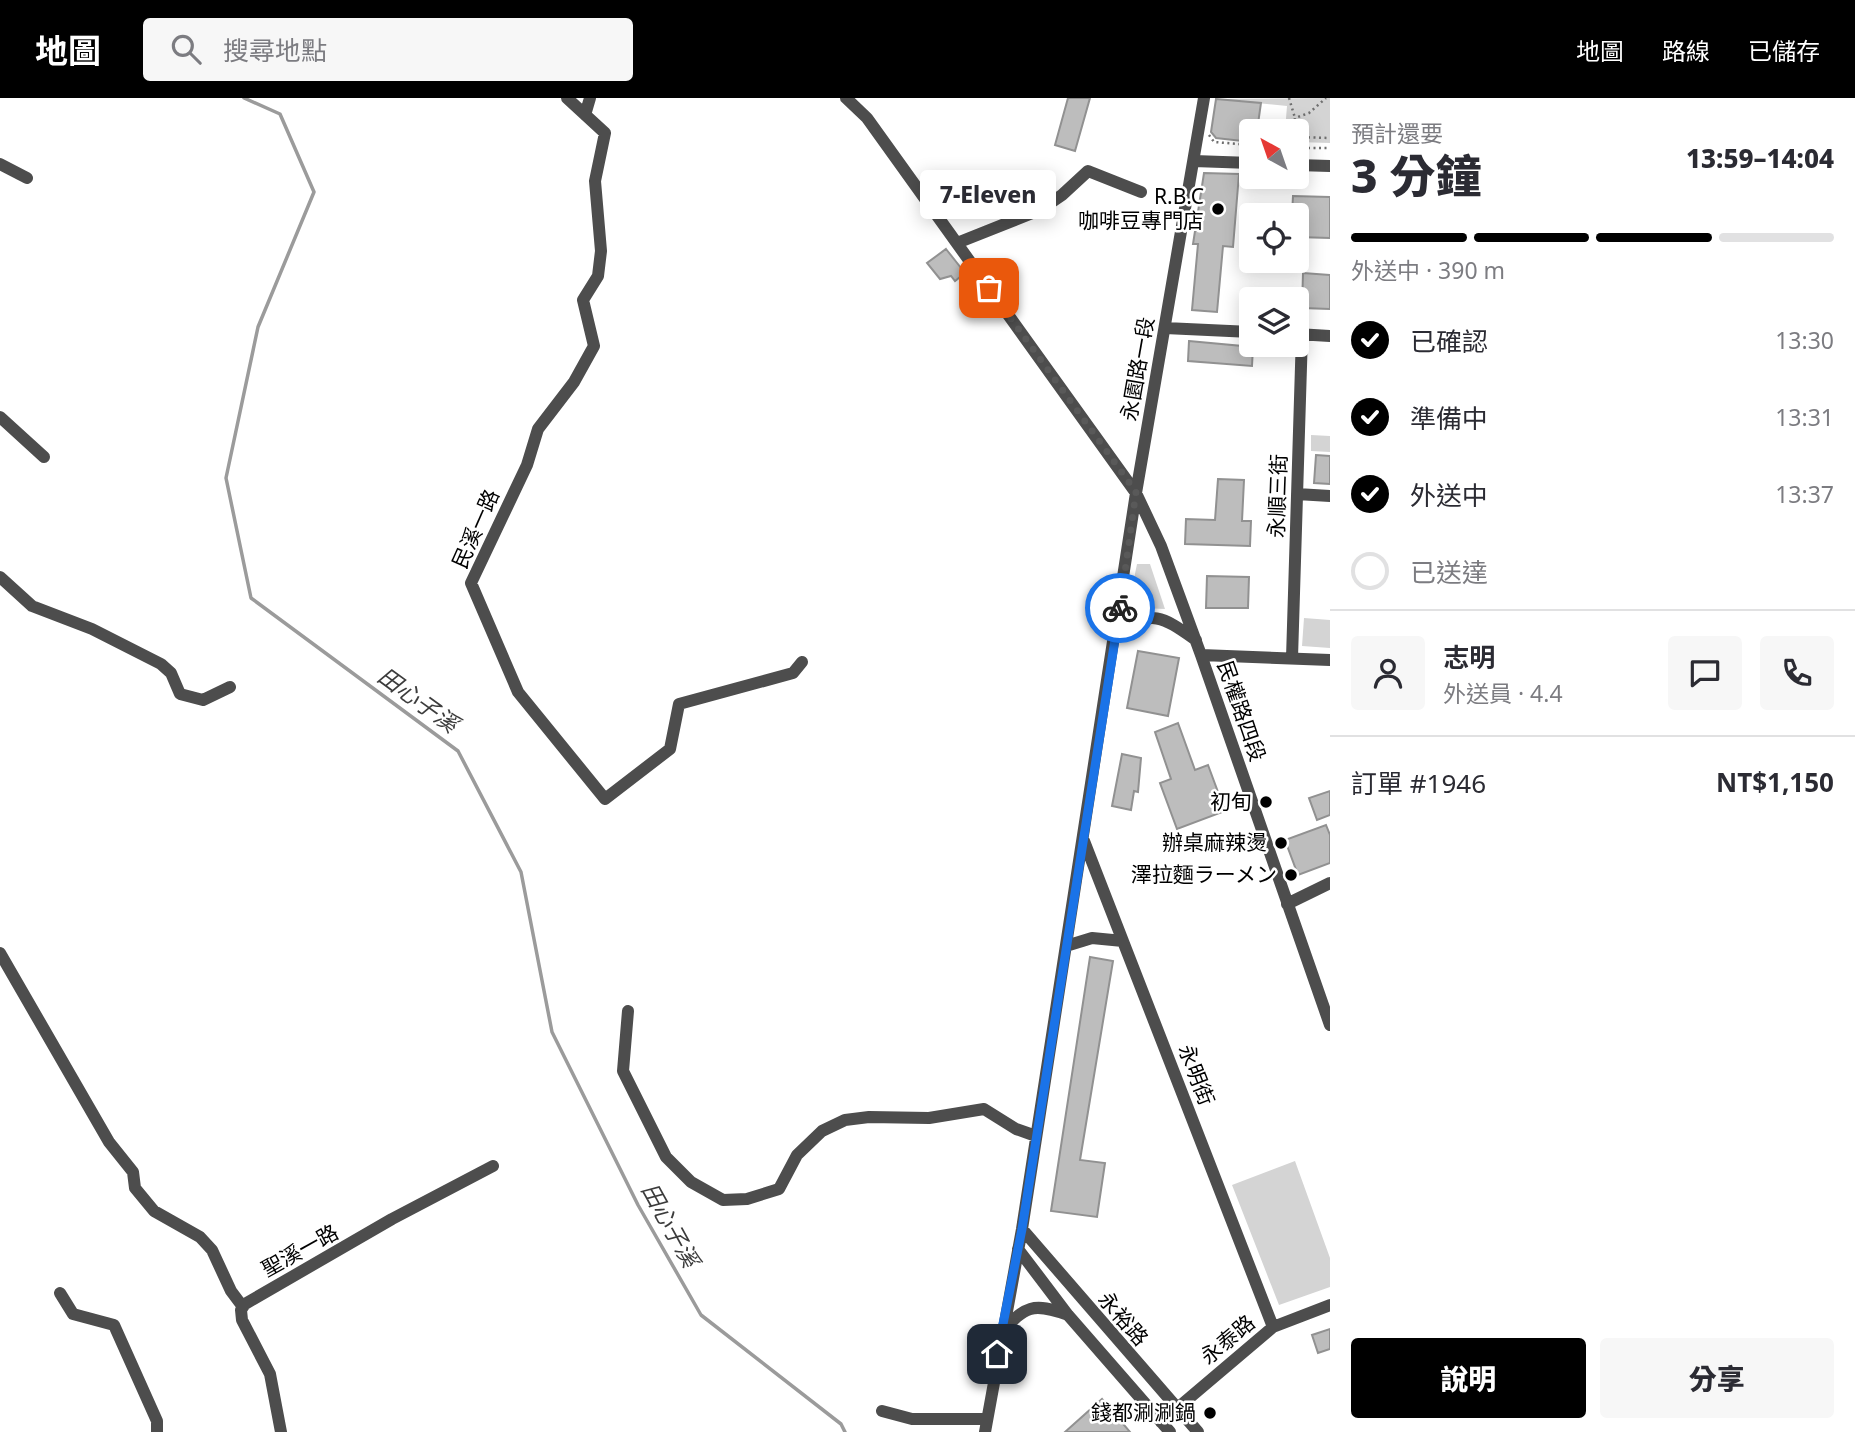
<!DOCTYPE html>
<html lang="zh-TW">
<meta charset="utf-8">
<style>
:root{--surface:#fff;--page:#f7f7f7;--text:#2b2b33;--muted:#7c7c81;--line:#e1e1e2;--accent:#000}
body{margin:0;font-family:"Noto Sans","Noto Sans TC","Noto Sans JP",sans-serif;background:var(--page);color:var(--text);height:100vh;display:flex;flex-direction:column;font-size:26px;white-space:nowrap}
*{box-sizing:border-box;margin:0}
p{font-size:23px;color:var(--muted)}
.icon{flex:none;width:38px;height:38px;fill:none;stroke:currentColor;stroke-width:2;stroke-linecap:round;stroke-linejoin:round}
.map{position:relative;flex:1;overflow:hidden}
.panel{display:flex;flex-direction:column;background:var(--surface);width:525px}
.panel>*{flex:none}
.needle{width:46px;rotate:320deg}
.fabs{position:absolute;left:1239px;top:21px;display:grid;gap:14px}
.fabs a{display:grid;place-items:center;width:70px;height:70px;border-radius:7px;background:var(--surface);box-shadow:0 4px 18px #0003;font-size:35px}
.pin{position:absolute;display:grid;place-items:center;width:60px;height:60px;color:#fff;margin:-30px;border-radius:14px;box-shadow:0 4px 10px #0006}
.courier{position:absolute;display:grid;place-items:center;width:70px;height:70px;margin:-35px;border:5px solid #1a73e8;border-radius:50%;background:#fff;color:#222;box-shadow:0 2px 9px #0007}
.bubble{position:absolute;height:49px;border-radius:7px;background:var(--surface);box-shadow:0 4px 18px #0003;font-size:23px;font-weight:800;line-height:49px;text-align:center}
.headline em{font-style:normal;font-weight:800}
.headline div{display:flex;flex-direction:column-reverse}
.headline{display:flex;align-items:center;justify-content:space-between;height:119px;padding:0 21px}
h1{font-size:46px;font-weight:800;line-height:52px}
.bar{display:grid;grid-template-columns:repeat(4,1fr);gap:10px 7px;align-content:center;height:84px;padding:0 21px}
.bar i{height:9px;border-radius:5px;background:var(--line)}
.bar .current{background:var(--accent)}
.bar p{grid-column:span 4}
.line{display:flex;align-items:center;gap:18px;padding:0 21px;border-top:2px solid var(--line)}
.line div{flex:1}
.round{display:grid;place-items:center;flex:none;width:74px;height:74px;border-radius:7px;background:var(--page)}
ol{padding:0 21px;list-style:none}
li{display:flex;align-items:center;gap:21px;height:77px}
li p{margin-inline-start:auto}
li .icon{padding:7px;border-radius:50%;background:var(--accent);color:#fff;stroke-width:4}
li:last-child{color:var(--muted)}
li i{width:38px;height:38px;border:4px solid var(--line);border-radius:50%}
.action{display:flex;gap:14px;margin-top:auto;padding:14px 21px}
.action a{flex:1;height:80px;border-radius:7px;background:var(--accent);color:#fff;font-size:28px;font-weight:800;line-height:80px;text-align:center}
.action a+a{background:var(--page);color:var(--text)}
header{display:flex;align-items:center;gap:42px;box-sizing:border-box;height:98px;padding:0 35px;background:var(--accent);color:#fff}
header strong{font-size:33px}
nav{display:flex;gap:38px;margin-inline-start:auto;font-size:24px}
.search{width:490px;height:63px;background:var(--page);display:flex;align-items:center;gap:18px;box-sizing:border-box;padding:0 24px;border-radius:7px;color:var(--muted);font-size:26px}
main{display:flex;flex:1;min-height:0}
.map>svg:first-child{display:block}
</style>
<header>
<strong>地圖</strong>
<div class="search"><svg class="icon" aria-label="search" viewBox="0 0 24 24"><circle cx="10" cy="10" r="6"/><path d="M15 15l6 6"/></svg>搜尋地點</div>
<nav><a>地圖</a><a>路線</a><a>已儲存</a></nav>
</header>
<main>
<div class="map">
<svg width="1330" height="1334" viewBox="0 0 1330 1334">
<rect width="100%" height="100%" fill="#fff"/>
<path fill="#d4d4d4" d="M1330,0v45l-33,-1v-11h-12l2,-25 -71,-7z
M1311,337l19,1v16l-19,-1z
M1137,466h13l15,45 -22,-1 -9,6 -5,-11z
M1304,520l26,2v28l-28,-2z
M1295,1063l35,97v29l-51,18 -47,-120z"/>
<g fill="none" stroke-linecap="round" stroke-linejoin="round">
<path stroke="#9b9b9b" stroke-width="3.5" d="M244,0l36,16 34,78 -56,135 -32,151 25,120 207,153 63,121 31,160 86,173 63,110 140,109 4,8"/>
</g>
<path fill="#bdbdbd" stroke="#919191" stroke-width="2" d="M1068,0h22l-15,53 -20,-6z
M1216,1l45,4 -4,28h-6v11l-35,-4 -5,-6z
M1204,75l35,1 -6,73 -10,-1 -6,66 -25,-2 6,-66h-5z
M1293,98l37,1v41l-33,-1v-22h-5z
M946,151l19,24 -10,8 -4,-5 -11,3 -13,-16z
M1303,175l27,2v34l-28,-1z
M1189,243l64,6 -1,19 -64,-5z
M1316,357l14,1v28l-16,-1z
M1218,381l26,1 -2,41h9l-1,25 -65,-2 1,-25 29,1z
M1207,478l42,1 -1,31h-42z
M1138,553l41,7 -11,58 -41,-8z
M1178,625l17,47 13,-5 17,46 -48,18 -17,-46 11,-4 -16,-47z
M1122,656l19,4 -3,34 -4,-1 -3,19 -19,-4z
M1330,693v24l-13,5 -8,-22z
M1326,727l4,10v28l-32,12 -13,-35z
M1090,859l23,4 -33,199 25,3 -8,54 -46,-6z
M1330,1231v20l-12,4 -6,-18z
M1102,1301l28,33h-65z"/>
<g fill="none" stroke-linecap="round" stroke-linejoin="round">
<path stroke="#6f6f6f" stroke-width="2.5" stroke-dasharray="2 3.5" stroke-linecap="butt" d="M1289,0l6,20
M1293,33l2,-13 14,-5 17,-15
M1209,37l5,7 37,3
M1297,39l33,1
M1297,50h33"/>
<path stroke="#4d4d4d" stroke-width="12" d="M567,0l38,35 -10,48 6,70 -3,25 -15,24 11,46 -20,36 -36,47 -11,36 -56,118 47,109 87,107 65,-50 9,-45 114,-31 9,-11
M846,0l21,20 269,375 25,53 40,109 129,370
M585,17l5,-17
M1194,63l57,2
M0,66l27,14
M1297,67l33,1
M957,145l83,-33 22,-15 26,-24 53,21
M1165,230l86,4
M1297,236l33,2
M0,319l44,40
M1297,396l33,2
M0,479l32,29 60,23 69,35 10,9 9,21 23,6 27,-13
M1117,533c36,-22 46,-14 79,9
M1201,557l129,5
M1292,560l10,-324
M1084,743l189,486
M1287,806l43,-21
M1066,848l26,-8 31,3
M0,855l109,189 24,30 2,16 19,23 46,26 12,13 19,41 12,16
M628,913l-5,60 43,86 25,25 32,18 24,-1 32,-10 18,-34 25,-24 23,-11 24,-3 60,1 55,-9 32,20 20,7
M1022,1131l176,203
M1018,1151l50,66 102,117
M60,1195l13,21 41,11 43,96v11
M1001,1235c24,-27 32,-31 67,-18
M882,1313l30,8h75
M1161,1324l112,-95 57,-22
M281,1334l-11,-58 -28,-54 -1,-10 4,-6 147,-85 101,-53
M985,1334l37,-203 114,-736 68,-395"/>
</g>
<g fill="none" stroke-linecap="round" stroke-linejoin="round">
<path stroke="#595959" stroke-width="7" stroke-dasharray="0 12.6" d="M989,190l147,204 -16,116"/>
<path stroke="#1a73e8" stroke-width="9" d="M997,1256l25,-125 98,-621"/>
</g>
<g fill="#000" stroke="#fff" stroke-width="2.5">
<circle cx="1218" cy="111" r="7"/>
<circle cx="1266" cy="704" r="7"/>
<circle cx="1281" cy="745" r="7"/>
<circle cx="1291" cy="777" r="7"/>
<circle cx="1210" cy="1315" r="7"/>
</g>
<g text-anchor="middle" stroke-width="5" stroke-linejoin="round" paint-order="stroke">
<g font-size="21" fill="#000" stroke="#fff" text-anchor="end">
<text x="1204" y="106">R.B.C<tspan x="1204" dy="24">咖啡豆專門店</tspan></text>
<text x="1252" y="711">初旬</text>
<text x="1267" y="752">辦桌麻辣燙</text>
<text x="1277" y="784">澤拉麵ラーメン</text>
<text x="1196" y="1322">錢都涮涮鍋</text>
</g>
<g font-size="21" fill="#000" stroke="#fff">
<text transform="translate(1138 271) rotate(-80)" y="7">永園路一段</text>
<text transform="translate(1278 398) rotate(-88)" y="7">永順三街</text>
<text transform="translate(476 431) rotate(-66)" y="7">民溪一路</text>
<text transform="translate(1241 613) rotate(71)" y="7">民權路四段</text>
<text transform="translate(1196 977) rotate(69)" y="7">永明街</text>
<text transform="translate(300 1153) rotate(-29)" y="7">聖溪一路</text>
<text transform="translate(1123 1221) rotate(49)" y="7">永裕路</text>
<text transform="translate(1228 1242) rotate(-40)" y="7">永泰路</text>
</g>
<g font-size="23" font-style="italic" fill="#3c3c3c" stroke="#fff">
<text transform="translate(418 602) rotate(36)" y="8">田心子溪</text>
<text transform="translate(670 1127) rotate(61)" y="8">田心子溪</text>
</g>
</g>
</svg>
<div class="fabs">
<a><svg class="needle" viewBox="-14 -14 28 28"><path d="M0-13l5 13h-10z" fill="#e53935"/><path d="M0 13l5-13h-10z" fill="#7c7c81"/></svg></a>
<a><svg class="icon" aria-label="locate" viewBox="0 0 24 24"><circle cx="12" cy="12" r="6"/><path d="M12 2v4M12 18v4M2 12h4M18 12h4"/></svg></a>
<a><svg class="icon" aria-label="layers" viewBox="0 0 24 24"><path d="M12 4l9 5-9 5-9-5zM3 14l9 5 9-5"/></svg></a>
</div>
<div class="pin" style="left:989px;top:190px;background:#ea580c"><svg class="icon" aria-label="bag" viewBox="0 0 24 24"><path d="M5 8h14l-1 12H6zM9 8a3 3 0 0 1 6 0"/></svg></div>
<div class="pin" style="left:997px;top:1256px;background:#1f2937"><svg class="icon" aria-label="home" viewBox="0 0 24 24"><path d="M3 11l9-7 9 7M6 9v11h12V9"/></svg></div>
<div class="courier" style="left:1120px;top:510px"><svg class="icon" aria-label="bike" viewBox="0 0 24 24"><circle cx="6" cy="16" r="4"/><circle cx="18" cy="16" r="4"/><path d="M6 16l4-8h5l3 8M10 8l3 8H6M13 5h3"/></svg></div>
<div class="bubble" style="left:920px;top:72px;width:136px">7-Eleven</div>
</div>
<section class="panel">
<div class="headline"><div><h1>3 分鐘</h1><p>預計還要</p></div><em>13:59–14:04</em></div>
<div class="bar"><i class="current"></i><i class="current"></i><i class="current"></i><i></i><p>外送中 · 390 m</p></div>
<ol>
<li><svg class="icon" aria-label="check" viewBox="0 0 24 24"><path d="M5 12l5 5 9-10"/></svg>已確認<p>13:30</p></li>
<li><svg class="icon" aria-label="check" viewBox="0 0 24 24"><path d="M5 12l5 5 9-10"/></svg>準備中<p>13:31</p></li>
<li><svg class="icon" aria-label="check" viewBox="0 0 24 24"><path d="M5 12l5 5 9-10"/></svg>外送中<p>13:37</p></li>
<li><i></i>已送達</li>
</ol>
<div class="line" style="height:126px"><a class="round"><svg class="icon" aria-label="person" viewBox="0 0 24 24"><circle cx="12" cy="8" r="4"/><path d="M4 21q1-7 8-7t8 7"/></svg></a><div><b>志明</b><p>外送員 · 4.4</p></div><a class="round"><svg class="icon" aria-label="chat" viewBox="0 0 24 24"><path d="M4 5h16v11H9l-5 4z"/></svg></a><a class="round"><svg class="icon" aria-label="phone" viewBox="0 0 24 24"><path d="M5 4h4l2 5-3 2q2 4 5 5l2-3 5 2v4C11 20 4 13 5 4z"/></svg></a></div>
<div class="line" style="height:91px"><div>訂單 #1946</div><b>NT$1,150</b></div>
<div class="action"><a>說明</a><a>分享</a></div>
</section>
</main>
